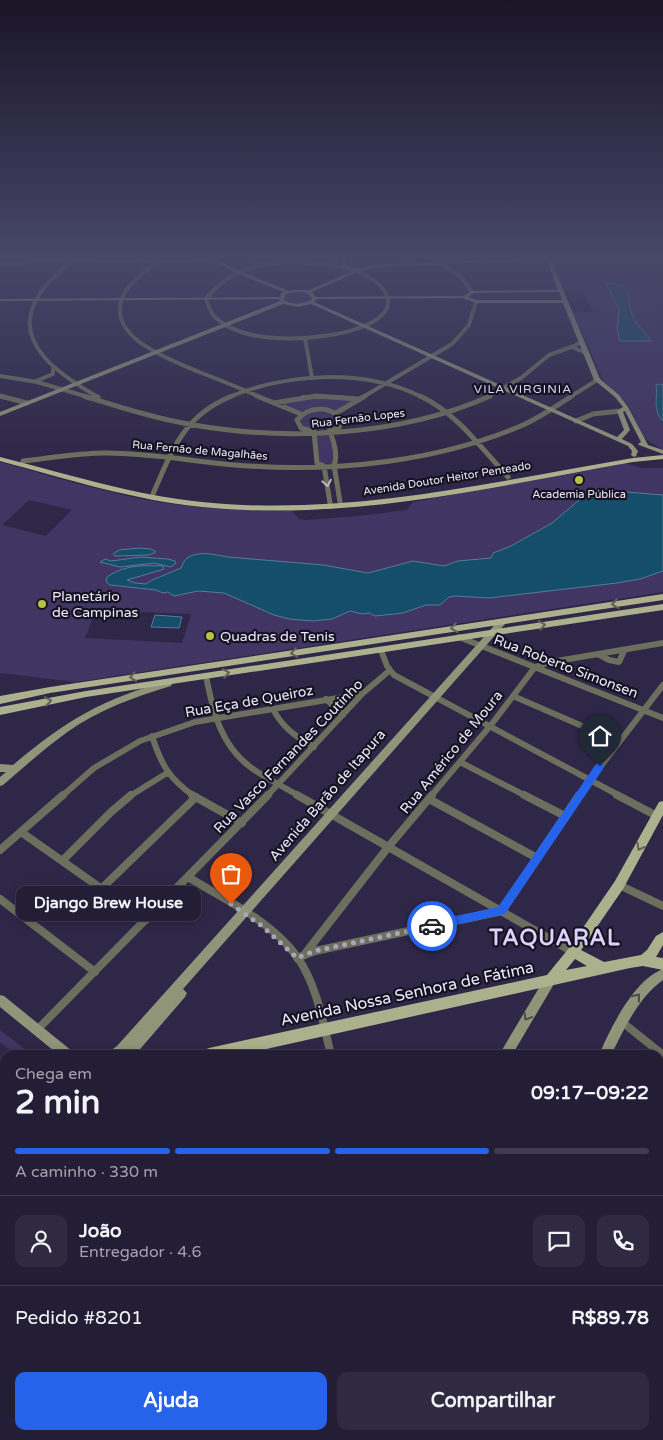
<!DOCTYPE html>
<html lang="pt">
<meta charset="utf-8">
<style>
:root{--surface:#231d35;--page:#2f2a41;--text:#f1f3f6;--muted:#a3a2ad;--line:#403b50;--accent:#2563eb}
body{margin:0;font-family:"Varela Round",sans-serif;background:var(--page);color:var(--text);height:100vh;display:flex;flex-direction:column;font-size:19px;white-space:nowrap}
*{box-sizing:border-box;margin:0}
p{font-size:16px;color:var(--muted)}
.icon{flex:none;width:28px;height:28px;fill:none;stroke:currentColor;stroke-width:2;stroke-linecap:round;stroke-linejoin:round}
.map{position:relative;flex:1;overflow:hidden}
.drawer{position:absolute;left:0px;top:1050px;width:664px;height:390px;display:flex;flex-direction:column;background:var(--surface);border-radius:15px 15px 0 0;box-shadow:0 2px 12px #0003,0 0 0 1px var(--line)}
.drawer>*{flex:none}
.pin{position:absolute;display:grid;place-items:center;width:42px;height:42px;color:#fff;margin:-51px -21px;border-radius:50% 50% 50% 0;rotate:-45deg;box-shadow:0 0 5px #0007}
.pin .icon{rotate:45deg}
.courier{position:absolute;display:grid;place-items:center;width:50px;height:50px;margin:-25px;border:4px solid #2563eb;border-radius:50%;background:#fff;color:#222;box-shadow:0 1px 6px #0007}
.bubble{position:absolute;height:35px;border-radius:10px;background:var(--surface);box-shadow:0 2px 12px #0003,0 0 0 1px var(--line);font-size:16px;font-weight:700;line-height:35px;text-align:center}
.headline em{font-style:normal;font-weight:700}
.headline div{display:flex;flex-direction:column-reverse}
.headline{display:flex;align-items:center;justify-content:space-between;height:85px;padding:0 15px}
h1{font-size:32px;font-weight:700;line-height:38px}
.bar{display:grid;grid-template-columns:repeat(4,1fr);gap:8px 5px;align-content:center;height:60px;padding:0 15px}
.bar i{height:6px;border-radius:4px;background:var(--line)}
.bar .selected{background:var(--accent)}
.bar p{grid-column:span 4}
.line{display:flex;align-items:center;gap:12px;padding:0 15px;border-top:1px solid var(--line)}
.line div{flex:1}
.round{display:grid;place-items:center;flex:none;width:52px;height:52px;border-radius:10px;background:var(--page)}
.cta{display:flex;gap:10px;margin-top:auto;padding:10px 15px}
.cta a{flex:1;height:58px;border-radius:10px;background:var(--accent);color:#fff;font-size:20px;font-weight:700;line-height:58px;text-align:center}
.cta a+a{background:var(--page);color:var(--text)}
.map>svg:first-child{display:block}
</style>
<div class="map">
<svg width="663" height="1440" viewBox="0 0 663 1440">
<rect width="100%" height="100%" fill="#2f2747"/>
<path fill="#403563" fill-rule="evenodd" d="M601,258h62v192l-19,-12 -16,-33 -25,-25 -30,-67 20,-1 -11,-21h-19l-13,-32z
M297,292l13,2 2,5c-8,6 -19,6 -28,1l-1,-4z
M307,397l46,3 -18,11 -26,-2 -9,3 -18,-8z
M318,411l11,2 7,4 1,6c-9,9 -24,9 -35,2l-1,-6 6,-5z
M318,434l13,2 4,26 -3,2 -13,-1 -3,-26z
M0,462c52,14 105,31 159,40 44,7 89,9 133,9l7,8 6,1 53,-4 49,-6 6,-8 211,-39 18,5h21v124l-587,90 -76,-9zM29,500l43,10 -26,26 -44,-11zM96,610l95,4v1l-9,28 -97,-5z
M0,1030l31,24 1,1h-16l-16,-13z"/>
<path fill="#154e6a" stroke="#567c96" d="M605,282c34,5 18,15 29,37 4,8 13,14 17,22h-31l-3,-13 2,-19z
M660,384l3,1v36c-11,-11 -5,-22 -7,-36z
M627,492l36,3v76l-23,8 -23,4 -128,15 -34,-2 -6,1 -9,8h-14l-23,8 -28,3 -6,-3 -7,1 -12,-3 -18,8 -19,2 -24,-2 -15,-4 -50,-22 -26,-2 -24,5 -6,-4 -5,1 -7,-3 -46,-5 -4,-3 1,-5c16,-12 37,-12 56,-11l1,3 -3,1 -34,10 8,3 11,1 6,-4 29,-12c2,-4 3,-8 6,-10 12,-8 29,-3 41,-1l95,8 45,8 45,-12 31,5 14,-5 33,-3 2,-5 18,-7 41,-23 27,-23 11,-3z
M139,548l12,1 5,3 -7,3 -34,1 -2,-2 6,-4z
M140,557l28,2 7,2 1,2 -5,4 -17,-4 -34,4 -20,-5 5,-3 6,2z
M155,615l27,2 -3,11 -28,-1z"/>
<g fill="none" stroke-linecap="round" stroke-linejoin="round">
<path stroke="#6d6f5e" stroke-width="4" d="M76,258c-14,12 -29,23 -38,39 -29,46 25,80 60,100
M248,258l11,8
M435,258l27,20 10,14
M29,260l186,1
M160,261c-13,9 -29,19 -36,33 -22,43 48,66 75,78 21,8 41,16 61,25
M0,263l21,2 9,-6
M346,268c-49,-9 -107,-13 -140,31 2,5 4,13 8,17 30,31 111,25 148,11 42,-17 28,-41 -5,-56
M305,338l7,40
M581,342l-7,4v2l12,5
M0,376l37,6 51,15
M36,381l17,-7v-5
M0,396l3,1
M229,397c59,-24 134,-29 193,0
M303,397h39
M363,397l89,-53 17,-19 7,-23
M487,397l34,-19 28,-23 25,-9
M570,397l27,-17"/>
<path stroke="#6d6f5e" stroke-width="5" d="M0,396l27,7
M84,396c32,10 65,21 99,27 97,19 216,14 307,-27
M95,396l3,1
M257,396l44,18
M420,396c37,17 61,52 88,81
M274,403l42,-7 43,3
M336,413l29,-17
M576,421l17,-7 27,-3
M329,431c5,8 9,26 5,34l6,37
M23,461c27,-3 55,-8 83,-8 48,0 95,10 143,13 91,6 190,-5 274,-41 18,-8 33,-19 49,-29
M153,494c19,-44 31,-79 79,-98
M330,503l-6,-37 -7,-3 -3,-31 -13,-4 -4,-8c12,-14 33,-15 45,0l-3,7 -7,3"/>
<path stroke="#6d6f5e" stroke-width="6" d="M459,637l204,81
M381,650l6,16 7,9 226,121
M598,654l11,6 10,2 5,-11
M206,676c7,36 15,71 47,93 14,10 31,18 46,27
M513,696l106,46
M326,699l17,16
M273,709c9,18 23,28 41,38
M152,736c9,28 17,43 42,60
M460,762l66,34
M62,796l32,-28 46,-27 55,-19 167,-28
M130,796l37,-23
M267,796l95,-102 27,-23
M431,796l60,-71 44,-58 16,-5 112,-19
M578,796l85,-111"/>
<path stroke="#6d6f5e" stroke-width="8" d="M192,795l50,28
M297,795l276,157
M524,795l41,21
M617,795l40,21
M429,799l108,59
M21,832l125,88
M0,850l63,-55
M62,861l49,-49 20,-17
M188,877c37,23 84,44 110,81 19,28 25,65 33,97
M619,885l44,21
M101,889l95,-92
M0,899l95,73
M304,955l85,-109 43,-51
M297,958l18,-7 187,-40 77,-116
M622,1022l41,33
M37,1030l231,-235"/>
<path stroke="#6d6f5e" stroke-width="9" d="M659,1180l4,4
M659,1223l4,-10
M62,1435l5,5
M306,1435l6,5
M448,1435v5
M573,1435v5
M622,1435l28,5
M113,1440l4,-5
M404,1440l6,-5"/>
<path fill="#909479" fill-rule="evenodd" d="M208,258h5l27,13 49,20 5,-1h15l43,-19 -10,-3 -1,-10h4l1,8 11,3 20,-4 173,-7 50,121 19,16 9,12 20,38 15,5v4l-24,-9 -1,-1 3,-2 -16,-31 -2,1 7,18 -8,9 10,5 6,7 -2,5 -2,1 -3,-2 1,-4 -4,-5 -317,-142 -13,3 -15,-3 -283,112v-4l280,-111 -1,-2 -279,2v-2l280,-2 1,-4 3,-1 -48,-19zM547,260l11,30 -86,1 -9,5 -147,1 -4,-5 46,-20 19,-5zM294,292c7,0 15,-1 18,7 -9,6 -19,6 -28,1l1,-5zM559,292l3,8h-85l-9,-3 5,-4zM463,298l13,5h87l31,77 21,17 8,10 -6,4 7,19 -7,7 -303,-135 3,-3z
M502,619l4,3 -1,2 -322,365 4,4 -2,4 -50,58h-27l2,-4 7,-5 382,-426z
M168,681l4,3 -1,2c-37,11 -73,24 -105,47 -22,16 -42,34 -63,52l-3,1v-9l6,-5h-6v-8l13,1c51,-43 90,-67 155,-84z
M663,969v11c-26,19 -38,48 -52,75h-12c12,-28 35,-75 64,-86z
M550,975l4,1 2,4 -2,4 -42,71h-13l47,-79z
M0,995l4,1 68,55 2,4h-15l-59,-48z
M5,1364v19l-5,2v-19z
M272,1435h17l-2,5h-17z
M379,1435h18l-2,5h-18z"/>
<path fill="#acb18d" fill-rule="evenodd" d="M663,455v4l-30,3c-142,25 -286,60 -431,45 -69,-7 -135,-28 -202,-46v-4c67,17 133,38 202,45 145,15 289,-20 431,-44z
M663,594v6l-613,93 -50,11v-8l50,-9z
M663,604v6l-577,87 -86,18v-8l86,-16z
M663,801v14l-40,74 -42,61 23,12 37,-7 6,-5 9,-14 7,-4v13l-7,12 7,1v12l-20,-4 -13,2 -391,87h-37l2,-5 5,-2 338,-73 22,-27 46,-67 44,-79zM575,959l12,7 -21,4z
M5,1182v18l-5,2v-18z"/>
</g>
<defs><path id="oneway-chevron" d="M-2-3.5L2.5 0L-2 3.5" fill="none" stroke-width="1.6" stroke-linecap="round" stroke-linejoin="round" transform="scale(1.25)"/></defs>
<use stroke="#b9b8be" href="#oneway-chevron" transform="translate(327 483) rotate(80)"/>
<g stroke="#616257">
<use href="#oneway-chevron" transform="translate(615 604) rotate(171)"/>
<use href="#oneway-chevron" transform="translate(542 625) rotate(-9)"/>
<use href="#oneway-chevron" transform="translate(454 628) rotate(171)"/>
<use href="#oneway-chevron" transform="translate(294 653) rotate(171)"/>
<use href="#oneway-chevron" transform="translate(226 673) rotate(-9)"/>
<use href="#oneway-chevron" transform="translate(133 677) rotate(171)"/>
<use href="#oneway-chevron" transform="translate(48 701) rotate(-10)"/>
<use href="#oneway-chevron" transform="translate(640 847) rotate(119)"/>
</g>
<g stroke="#4d4d49">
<use href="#oneway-chevron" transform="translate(637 997) rotate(-51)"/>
<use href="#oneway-chevron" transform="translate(527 1017) rotate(121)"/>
</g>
<linearGradient id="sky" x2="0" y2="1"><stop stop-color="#1a1527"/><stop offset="0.56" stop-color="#474769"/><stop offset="1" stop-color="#474769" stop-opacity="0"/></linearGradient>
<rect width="663" height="459" fill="url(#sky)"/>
<path fill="#2563eb" d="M600,763l3,1v5l-98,145 -73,16 -3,-1 -2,-3 5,-5 66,-14 98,-143z"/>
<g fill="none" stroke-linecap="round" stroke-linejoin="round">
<path stroke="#aaa5be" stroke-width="5" stroke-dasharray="0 9" d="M231,904l31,22 35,32 18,-7 117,-25"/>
</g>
<g fill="#b7c148" stroke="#161321" stroke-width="2">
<circle cx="579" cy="480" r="5"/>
<circle cx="42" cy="604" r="5"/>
<circle cx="210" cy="636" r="5"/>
</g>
<g text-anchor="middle" stroke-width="4.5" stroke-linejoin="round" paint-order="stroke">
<g font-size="11" fill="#ece9fe" stroke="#161321">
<text transform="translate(358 418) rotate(-7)" y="4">Rua Fernão Lopes</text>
<text transform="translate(200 450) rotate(5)" y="4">Rua Fernão de Magalhães</text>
<text transform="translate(447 478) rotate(-9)" y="4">Avenida Doutor Heitor Penteado</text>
</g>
<g font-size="11" fill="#ece9fe" stroke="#161321">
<text x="579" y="498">Academia Pública</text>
</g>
<g font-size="12" letter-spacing="1" fill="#dbd3fd" stroke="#161321">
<text x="523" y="393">VILA VIRGINIA</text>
</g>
<g font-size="14" fill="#ece9fe" stroke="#161321" text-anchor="start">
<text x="52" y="601">Planetário<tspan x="52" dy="16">de Campinas</tspan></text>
<text x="220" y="641">Quadras de Tenis</text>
</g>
<g font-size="14" fill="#ece9fe" stroke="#161321">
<text transform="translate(566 666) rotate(21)" y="5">Rua Roberto Simonsen</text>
<text transform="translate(249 701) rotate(-10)" y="5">Rua Eça de Queiroz</text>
<text transform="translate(451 752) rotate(-51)" y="5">Rua Américo de Moura</text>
<text transform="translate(288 756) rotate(-46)" y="5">Rua Vasco Fernandes Coutinho</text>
<text transform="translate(327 795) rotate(-49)" y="5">Avenida Barão de Itapura</text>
</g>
<g font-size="16" fill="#ece9fe" stroke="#161321">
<text transform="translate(407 993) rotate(-12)" y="6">Avenida Nossa Senhora de Fátima</text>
</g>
<g font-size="22" font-weight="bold" letter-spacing="1" fill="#dbd3fd" stroke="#161321">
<text x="555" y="945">TAQUARAL</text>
</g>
</g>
</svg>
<div class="pin" style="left:231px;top:904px;background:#ea580c"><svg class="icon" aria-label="bag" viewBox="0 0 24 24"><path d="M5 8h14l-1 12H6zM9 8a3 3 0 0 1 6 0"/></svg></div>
<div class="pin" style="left:600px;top:766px;background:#1f2937"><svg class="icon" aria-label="home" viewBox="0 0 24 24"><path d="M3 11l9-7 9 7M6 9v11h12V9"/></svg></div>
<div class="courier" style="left:432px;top:926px"><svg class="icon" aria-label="car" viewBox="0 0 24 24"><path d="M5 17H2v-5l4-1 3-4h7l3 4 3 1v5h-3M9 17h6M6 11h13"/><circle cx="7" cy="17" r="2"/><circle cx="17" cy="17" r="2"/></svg></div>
<div class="bubble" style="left:16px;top:886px;width:185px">Django Brew House</div>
<section class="drawer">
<div class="headline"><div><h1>2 min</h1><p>Chega em</p></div><em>09:17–09:22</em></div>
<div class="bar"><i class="selected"></i><i class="selected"></i><i class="selected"></i><i></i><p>A caminho · 330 m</p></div>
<div class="line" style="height:90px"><a class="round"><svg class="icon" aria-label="person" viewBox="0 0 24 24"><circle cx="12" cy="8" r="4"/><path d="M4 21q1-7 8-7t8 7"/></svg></a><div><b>João</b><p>Entregador · 4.6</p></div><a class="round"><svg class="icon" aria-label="chat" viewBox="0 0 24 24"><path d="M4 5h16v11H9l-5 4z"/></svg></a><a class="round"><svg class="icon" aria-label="phone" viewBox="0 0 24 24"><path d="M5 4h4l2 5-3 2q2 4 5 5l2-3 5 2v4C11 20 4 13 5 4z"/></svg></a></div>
<div class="line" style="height:65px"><div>Pedido #8201</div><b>R$89.78</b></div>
<div class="cta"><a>Ajuda</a><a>Compartilhar</a></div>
</section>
</div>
